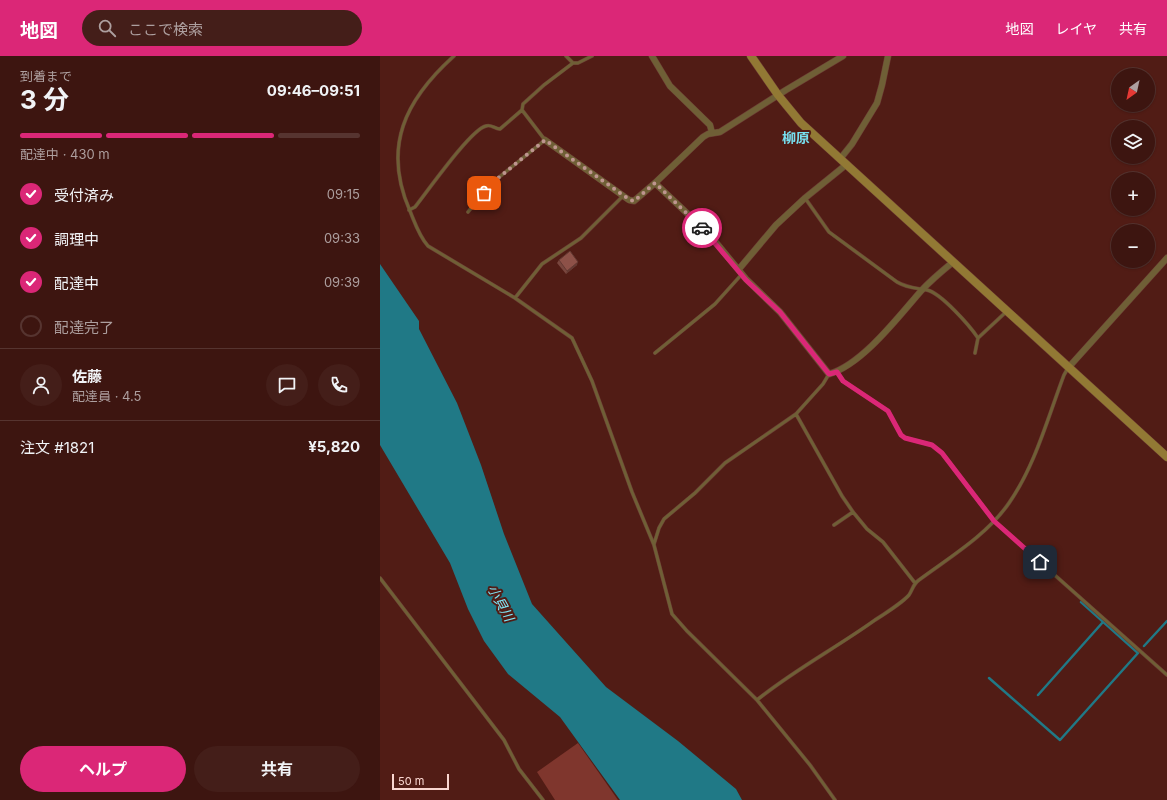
<!DOCTYPE html>
<html lang="ja">
<meta charset="utf-8">
<style>
:root{--surface:#3d1510;--page:#441e19;--text:#f1f3f6;--muted:#ad9f9f;--line:#563430;--accent:#db2777}
body{margin:0;font-family:Inter,"Noto Sans JP",sans-serif;background:var(--page);color:var(--text);height:100vh;display:flex;flex-direction:column;font-size:15px;white-space:nowrap}
*{box-sizing:border-box;margin:0}
p{font-size:13px;color:var(--muted)}
.icon{flex:none;width:22px;height:22px;fill:none;stroke:currentColor;stroke-width:2;stroke-linecap:round;stroke-linejoin:round}
.map{position:relative;flex:1;overflow:hidden}
.details{display:flex;flex-direction:column;background:var(--surface);width:380px}
.details>*{flex:none}
.needle{width:26px;rotate:213deg}
.controls{position:absolute;left:731px;top:12px;display:grid;gap:8px}
.controls a{display:grid;place-items:center;width:44px;height:44px;border-radius:50%;background:var(--surface);box-shadow:0 1px 3px #0004,0 0 0 1px var(--line);font-size:20px}
.scale{position:absolute;left:12px;bottom:10px;width:57px;box-sizing:border-box;padding-left:4px;border:2px solid #f9d6d0;border-top:0;font-size:11px;line-height:14px;white-space:nowrap;color:#f9d6d0;-webkit-text-stroke:3px #511c15;paint-order:stroke}
.pin{position:absolute;display:grid;place-items:center;width:34px;height:34px;color:#fff;margin:-17px;border-radius:8px;box-shadow:0 2px 6px #0006}
.courier{position:absolute;display:grid;place-items:center;width:40px;height:40px;margin:-20px;border:3px solid #db2777;border-radius:50%;background:#fff;color:#222;box-shadow:0 1px 5px #0007}
.overview em{font-style:normal;font-weight:700}
.overview div{display:flex;flex-direction:column-reverse}
.overview{display:flex;align-items:center;justify-content:space-between;height:68px;padding:0 20px}
h1{font-size:26px;font-weight:700;line-height:30px}
.bar{display:grid;grid-template-columns:repeat(4,1fr);gap:6px 4px;align-content:center;height:48px;padding:0 20px}
.bar i{height:5px;border-radius:3px;background:var(--line)}
.bar .active{background:var(--accent)}
.bar p{grid-column:span 4}
.line{display:flex;align-items:center;gap:10px;padding:0 20px;border-top:1px solid var(--line)}
.line div{flex:1}
.round{display:grid;place-items:center;flex:none;width:42px;height:42px;border-radius:21px;background:var(--page)}
ol{padding:0 20px;list-style:none}
li{display:flex;align-items:center;gap:12px;height:44px}
li p{margin-inline-start:auto}
li .icon{padding:4px;border-radius:50%;background:var(--accent);color:#fff;stroke-width:4}
li:last-child{color:var(--muted)}
li i{width:22px;height:22px;border:2px solid var(--line);border-radius:50%}
.button{display:flex;gap:8px;margin-top:auto;padding:8px 20px}
.button a{flex:1;height:46px;border-radius:24px;background:var(--accent);color:#fff;font-size:16px;font-weight:700;line-height:46px;text-align:center}
.button a+a{background:var(--page);color:var(--text)}
header{display:flex;align-items:center;gap:24px;box-sizing:border-box;height:56px;padding:0 20px;background:var(--accent);color:#fff}
header strong{font-size:19px}
nav{display:flex;gap:22px;margin-inline-start:auto;font-size:14px}
.search{width:280px;height:36px;background:var(--page);display:flex;align-items:center;gap:10px;box-sizing:border-box;padding:0 14px;border-radius:22px;color:var(--muted);font-size:15px}
main{display:flex;flex:1;min-height:0}
.map>svg:first-child{display:block}
</style>
<header>
<strong>地図</strong>
<div class="search"><svg class="icon" aria-label="search" viewBox="0 0 24 24"><circle cx="10" cy="10" r="6"/><path d="M15 15l6 6"/></svg>ここで検索</div>
<nav><a>地図</a><a>レイヤ</a><a>共有</a></nav>
</header>
<main>
<section class="details">
<div class="overview"><div><h1>3 分</h1><p>到着まで</p></div><em>09:46–09:51</em></div>
<div class="bar"><i class="active"></i><i class="active"></i><i class="active"></i><i></i><p>配達中 · 430 m</p></div>
<ol>
<li><svg class="icon" aria-label="check" viewBox="0 0 24 24"><path d="M5 12l5 5 9-10"/></svg>受付済み<p>09:15</p></li>
<li><svg class="icon" aria-label="check" viewBox="0 0 24 24"><path d="M5 12l5 5 9-10"/></svg>調理中<p>09:33</p></li>
<li><svg class="icon" aria-label="check" viewBox="0 0 24 24"><path d="M5 12l5 5 9-10"/></svg>配達中<p>09:39</p></li>
<li><i></i>配達完了</li>
</ol>
<div class="line" style="height:72px"><a class="round"><svg class="icon" aria-label="person" viewBox="0 0 24 24"><circle cx="12" cy="8" r="4"/><path d="M4 21q1-7 8-7t8 7"/></svg></a><div><b>佐藤</b><p>配達員 · 4.5</p></div><a class="round"><svg class="icon" aria-label="chat" viewBox="0 0 24 24"><path d="M4 5h16v11H9l-5 4z"/></svg></a><a class="round"><svg class="icon" aria-label="phone" viewBox="0 0 24 24"><path d="M5 4h4l2 5-3 2q2 4 5 5l2-3 5 2v4C11 20 4 13 5 4z"/></svg></a></div>
<div class="line" style="height:52px"><div>注文 #1821</div><b>¥5,820</b></div>
<div class="button"><a>ヘルプ</a><a>共有</a></div>
</section>
<div class="map">
<svg width="787" height="744" viewBox="0 0 787 744">
<rect width="100%" height="100%" fill="#511c15"/>
<path fill="#7f362d" d="M198,687l40,57h-63l-18,-28z"/>
<path fill="#207986" d="M0,208l39,57v8l38,74 24,62 23,69 28,70 74,83 72,54 58,48 6,11h-122l-60,-83 -52,-43 -24,-33 -16,-32 -18,-46 -70,-118z"/>
<g fill="none" stroke-linecap="round" stroke-linejoin="round">
<path stroke="#207986" stroke-width="2.5" d="M764,590l23,-25
M609,622l71,62 78,-87 -57,-51
M658,639l65,-73"/>
<g stroke="#6c3a33" stroke-width="4">
<path id="lane" d="M74,0c-49,44 -72,91 -44,155 5,12 9,25 18,35l87,52 57,40 20,43 40,111 22,53 18,69 15,17 70,69 53,65 25,35
M186,0l7,7h5l14,-7
M425,142l24,34 68,50c10,6 19,6 30,8 14,3 43,36 51,48
M29,154l6,-3c12,-15 56,-78 71,-81 5,-2 9,3 14,3l22,-19 1,-6 21,-19 29,-22
M88,156l24,-29 53,-43 -23,-30
M135,242l27,-34 39,-26 42,-42
M275,297l60,-49 27,-30
M595,297l3,-15 28,-26
M457,316l6,9 45,30 13,24 4,3 27,7 10,8 52,68 173,154
M416,358l46,82 11,16 14,17 16,13 32,41
M454,469l19,-13
M274,488l5,-16 5,-9 31,-26 30,-30 71,-49 27,-30 6,-10
M0,522l124,162 15,29 24,31
M377,644c37,-30 79,-52 118,-80 8,-5 29,-19 34,-25 4,-6 4,-11 10,-15 31,-23 68,-45 90,-77 26,-37 39,-86 55,-128l4,-7"/>
</g>
<g stroke="#6c3a33" stroke-width="7">
<path id="street" d="M272,0l18,30 40,39 2,8
M165,84l84,60 5,1 21,-18 48,-46 5,-3 12,-2 66,-42 57,-34
M460,103l12,-15 25,-41 5,-18 6,-29
M275,127l54,51 37,45 34,33 49,62c33,-9 70,-58 92,-83 10,-11 21,-20 32,-29
M359,213l37,-44 29,-27 42,-34
M688,312l99,-110"/>
</g>
<g stroke="#6c3a33" stroke-width="9">
<path id="secondary" d="M371,0l27,39 23,28 366,334"/>
</g>
<use href="#lane" stroke="#6f5f36" stroke-width="3"/>
<use href="#street" stroke="#6f5f36" stroke-width="6"/>
<use href="#secondary" stroke="#927934" stroke-width="8"/>
</g>
<path fill="#79463e" d="M179,204l18,5 -11,9 -9,-11z"/>
<path fill="#633932" d="M198,206l-1,3 -11,9 1,-3z"/>
<path fill="#8d5148" stroke="#633932" d="M190,195l8,11 -11,9 -8,-11z"/>
<g fill="none" stroke-linecap="round" stroke-linejoin="round">
<path stroke="#be958f" stroke-width="4" stroke-dasharray="0 7.2" d="M104,137l8,-10 53,-43 85,60 4,1 21,-18 47,45"/>
<path stroke="#db2777" stroke-width="5" d="M322,172l44,52 34,32 49,62 8,-2 6,9 45,30 13,24 4,3 27,7 10,8 52,68 46,41"/>
</g>
<g text-anchor="middle" stroke-width="4" stroke-linejoin="round" paint-order="stroke">
<g font-size="13" font-style="italic" fill="#81eafb" stroke="#511c15">
<text transform="translate(121 547) rotate(61)" y="5">小貝川</text>
</g>
<g font-size="14" font-weight="bold" fill="#77e0f1" stroke="#511c15">
<text x="416" y="87">柳原</text>
</g>
</g>
</svg>
<div class="controls">
<a><svg class="needle" viewBox="-14 -14 28 28"><path d="M0-13l5 13h-10z" fill="#e53935"/><path d="M0 13l5-13h-10z" fill="#ad9f9f"/></svg></a>
<a><svg class="icon" aria-label="layers" viewBox="0 0 24 24"><path d="M12 4l9 5-9 5-9-5zM3 14l9 5 9-5"/></svg></a>
<a>+</a>
<a>−</a>
</div>
<div class="scale">50 m</div>
<div class="pin" style="left:104px;top:137px;background:#ea580c"><svg class="icon" aria-label="bag" viewBox="0 0 24 24"><path d="M5 8h14l-1 12H6zM9 8a3 3 0 0 1 6 0"/></svg></div>
<div class="pin" style="left:660px;top:506px;background:#1f2937"><svg class="icon" aria-label="home" viewBox="0 0 24 24"><path d="M3 11l9-7 9 7M6 9v11h12V9"/></svg></div>
<div class="courier" style="left:322px;top:172px"><svg class="icon" aria-label="car" viewBox="0 0 24 24"><path d="M5 17H2v-5l4-1 3-4h7l3 4 3 1v5h-3M9 17h6M6 11h13"/><circle cx="7" cy="17" r="2"/><circle cx="17" cy="17" r="2"/></svg></div>
</div>
</main>
